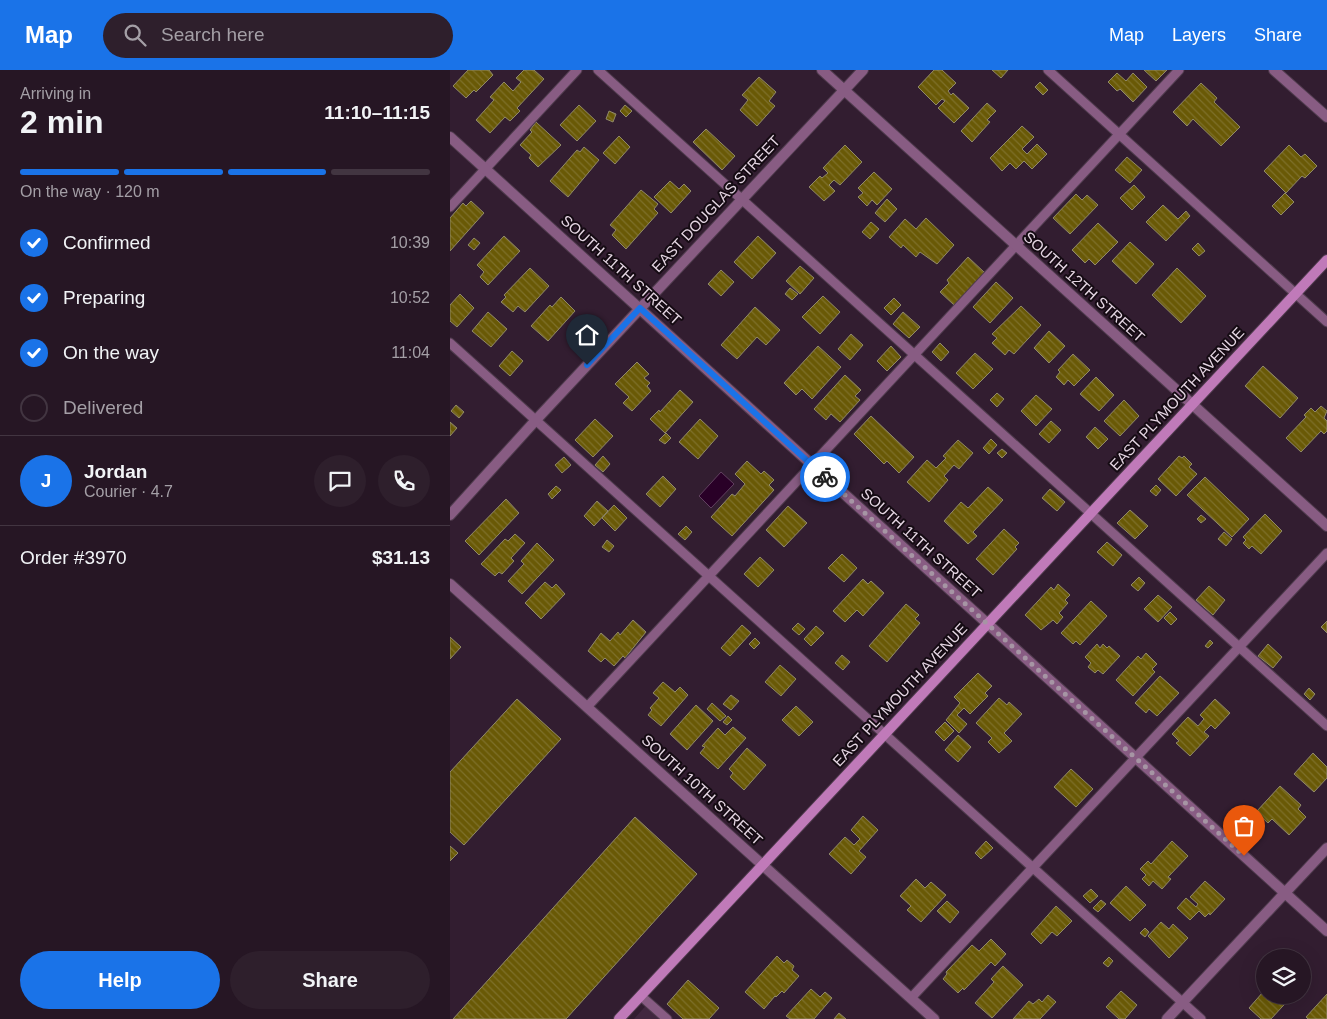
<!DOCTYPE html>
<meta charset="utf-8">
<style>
:root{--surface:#261624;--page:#2e1f2c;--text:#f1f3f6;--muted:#a49fa6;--line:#423541;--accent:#1a73e8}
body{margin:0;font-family:Arial,sans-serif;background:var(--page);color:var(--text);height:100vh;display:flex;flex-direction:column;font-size:19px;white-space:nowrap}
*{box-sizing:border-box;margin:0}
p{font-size:16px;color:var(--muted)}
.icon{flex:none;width:28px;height:28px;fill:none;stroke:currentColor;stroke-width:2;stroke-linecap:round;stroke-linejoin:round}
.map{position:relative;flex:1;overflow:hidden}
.details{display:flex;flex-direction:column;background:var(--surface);width:450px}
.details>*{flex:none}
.controls{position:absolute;left:806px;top:879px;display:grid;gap:10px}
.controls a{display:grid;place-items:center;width:55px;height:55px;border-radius:50%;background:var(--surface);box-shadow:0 5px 20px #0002,0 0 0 1px var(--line);font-size:25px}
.pin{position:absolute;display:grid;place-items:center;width:42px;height:42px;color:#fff;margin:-51px -21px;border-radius:50% 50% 50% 0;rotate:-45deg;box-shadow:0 0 5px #0007}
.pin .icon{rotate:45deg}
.courier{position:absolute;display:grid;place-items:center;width:50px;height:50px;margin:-25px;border:4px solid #1a73e8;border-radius:50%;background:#fff;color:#222;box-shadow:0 1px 6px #0007}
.headline em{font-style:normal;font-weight:700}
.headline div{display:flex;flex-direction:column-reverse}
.headline{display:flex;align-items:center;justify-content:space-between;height:85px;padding:0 20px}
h1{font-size:32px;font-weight:700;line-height:38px}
.bar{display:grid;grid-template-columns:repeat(4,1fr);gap:8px 5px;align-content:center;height:60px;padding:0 20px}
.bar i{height:6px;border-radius:4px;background:var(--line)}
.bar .selected{background:var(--accent)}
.bar p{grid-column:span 4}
.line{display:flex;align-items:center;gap:12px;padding:0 20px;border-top:1px solid var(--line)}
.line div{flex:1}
.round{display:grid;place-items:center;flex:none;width:52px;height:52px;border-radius:26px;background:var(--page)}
ol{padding:0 20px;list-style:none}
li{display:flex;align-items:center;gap:15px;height:55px}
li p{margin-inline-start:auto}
li .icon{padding:5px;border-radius:50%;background:var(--accent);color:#fff;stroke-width:4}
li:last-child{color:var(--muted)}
li i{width:28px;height:28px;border:2px solid var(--line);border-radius:50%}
.action{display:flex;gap:10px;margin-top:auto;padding:10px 20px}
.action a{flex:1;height:58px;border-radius:30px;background:var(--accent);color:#fff;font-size:20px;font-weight:700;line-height:58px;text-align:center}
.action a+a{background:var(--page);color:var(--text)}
header{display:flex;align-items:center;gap:30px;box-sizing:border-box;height:70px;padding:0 25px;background:var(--accent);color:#fff}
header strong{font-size:24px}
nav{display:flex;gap:28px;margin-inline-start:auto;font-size:18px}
.search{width:350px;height:45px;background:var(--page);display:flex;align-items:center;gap:12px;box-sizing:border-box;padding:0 18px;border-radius:28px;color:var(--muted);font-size:19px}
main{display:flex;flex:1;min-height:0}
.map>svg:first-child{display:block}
</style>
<header>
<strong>Map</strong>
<div class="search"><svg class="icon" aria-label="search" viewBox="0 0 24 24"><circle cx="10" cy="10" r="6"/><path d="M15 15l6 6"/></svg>Search here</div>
<nav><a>Map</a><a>Layers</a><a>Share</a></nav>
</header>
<main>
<section class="details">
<div class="headline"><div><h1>2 min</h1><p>Arriving in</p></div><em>11:10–11:15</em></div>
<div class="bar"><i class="selected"></i><i class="selected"></i><i class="selected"></i><i></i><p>On the way · 120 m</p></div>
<ol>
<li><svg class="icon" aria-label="check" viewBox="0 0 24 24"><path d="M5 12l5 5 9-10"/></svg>Confirmed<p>10:39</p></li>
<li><svg class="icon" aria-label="check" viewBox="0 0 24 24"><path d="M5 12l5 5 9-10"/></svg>Preparing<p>10:52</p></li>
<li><svg class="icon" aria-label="check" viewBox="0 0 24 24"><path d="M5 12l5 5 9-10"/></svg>On the way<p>11:04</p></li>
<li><i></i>Delivered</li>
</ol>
<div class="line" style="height:90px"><b class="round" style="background:var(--accent);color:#fff">J</b><div><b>Jordan</b><p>Courier · 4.7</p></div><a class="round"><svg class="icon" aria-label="chat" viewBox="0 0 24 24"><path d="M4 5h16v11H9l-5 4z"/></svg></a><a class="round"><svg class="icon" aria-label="phone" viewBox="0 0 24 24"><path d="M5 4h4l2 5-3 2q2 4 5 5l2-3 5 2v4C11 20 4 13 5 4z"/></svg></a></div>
<div class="line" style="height:65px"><div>Order #3970</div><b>$31.13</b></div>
<div class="action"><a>Help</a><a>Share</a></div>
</section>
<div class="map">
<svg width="877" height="949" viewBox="0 0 877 949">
<defs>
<pattern id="building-back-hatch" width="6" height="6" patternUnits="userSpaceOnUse" patternTransform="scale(1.25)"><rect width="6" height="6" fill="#695906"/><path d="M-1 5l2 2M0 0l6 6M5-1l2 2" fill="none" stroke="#7e702a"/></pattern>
</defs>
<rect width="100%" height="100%" fill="#321d30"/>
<path fill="#41273f" d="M201,930l22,19h-39z"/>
<path fill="#290027" stroke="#61405f" d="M271,402l13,12 -23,24 -12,-12z"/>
<path fill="url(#building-back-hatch)" stroke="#908969" d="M18,0h21l4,5 -17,17 -2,-2 -8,8 -13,-12z
M74,0h10l10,9 -27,29 3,3 -10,10 -5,-4 -15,16 -14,-13 18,-20 -4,-3 14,-15 9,9 8,-9 -5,-4z
M484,0h8l14,13 -8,8 3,4 2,-2 16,15 -15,15 -16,-15 7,-7 -3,-2 -6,6 -18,-18z
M542,0h16l-7,8z
M694,0h23l-11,11z
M667,3l9,8 7,-8 14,14 -14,15 -13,-13 -3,2 -9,-9z
M309,7l17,15 -7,9 6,5 -18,20 -17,-16 8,-10 -6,-5z
M590,12l8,8 -5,5 -8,-8z
M751,13l16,15 -3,4 26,25 -19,19 -28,-27 -6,7 -14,-14z
M537,33l9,8 -9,9 3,2 -18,20 -11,-11z
M129,35l17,16 -19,20 -17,-16z
M175,35l7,6 -6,6 -6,-6z
M159,41l7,3 -3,8 -7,-3z
M86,52l25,23 -23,22 -9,-9 2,-3 -11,-10 12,-13 -2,-2z
M572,56l12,11 -12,12 5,5 10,-10 10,10 -15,15 -8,-8 -8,8 -6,-6 -8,8 -12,-13z
M256,59l29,27 -13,14 -29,-28z
M169,66l11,11 -15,17 -12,-11z
M395,75l17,17 -22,23 -6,-5 -5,5 6,6 -11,10 -15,-14 11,-11 2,2 6,-5 -5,-5z
M839,75l12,12 4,-3 12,12 -12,12 -3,-2 -16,17 -22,-22z
M134,77l15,13 -31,37 -18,-16 27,-31 3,2z
M677,87l15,13 -12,13 -15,-13z
M424,102l18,17 -15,16 -5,-5 -5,6 -9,-9 5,-4 -5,-5z
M220,111l9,8 5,-5 7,7 -20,22 -17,-16z
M684,115l11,12 -13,13 -12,-12z
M191,120l17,14 -4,5 4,4 -32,36 -14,-14 4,-5 -6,-5z
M835,123l9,9 -13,13 -9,-9z
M626,124l6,6 5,-5 11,10 -28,29 -17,-16z
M437,129l10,10 -12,13 -10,-9z
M21,131l13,12 -34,38v-33l13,-15 3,3z
M713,135l15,14 8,-8 4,5 -24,25 -20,-19z
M476,148l28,27 -17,19 -17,-12 -4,5 -13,-12 -2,3 -12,-11 16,-18 11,10z
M421,152l8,7 -9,10 -8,-7z
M648,153l20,19 -23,23 -6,-6 -4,4 -13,-13z
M54,166l16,15 -32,34 -8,-8 4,-5 -7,-7z
M308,166l18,17 -24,26 -18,-17z
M24,168l6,5 -6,7 -6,-5z
M680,172l24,22 -18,20 -24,-23z
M748,173l7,8 -6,5 -7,-7z
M518,187l17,16 -31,32 -14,-13 9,-9 -2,-3z
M350,196l14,12 -14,16 -14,-13z
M80,198l19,18 -24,26 -7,-6 -5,6 -12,-10 5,-5 -2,-2z
M727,198l29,28 -25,27 -29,-28z
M271,200l13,12 -13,14 -13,-12z
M546,212l17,16 -23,25 -17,-16z
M340,218l8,6 -6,6 -7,-6z
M10,224l14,14 -17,19 -7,-6v-16z
M373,226l17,16 -20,22 -18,-17z
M111,227l14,14 -27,30 -17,-15 19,-21 2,2z
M444,228l7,7 -10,10 -7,-7z
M571,236l20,19 -27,29 -5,-4 -4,5 -13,-12 5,-5 -5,-4z
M305,237l25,23 -14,15 -9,-8 -20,22 -16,-14z
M38,242l19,17 -16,18 -19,-16z
M453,242l17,15 -11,11 -16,-14z
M599,261l16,15 -16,17 -15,-15z
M401,264l12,11 -13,15 -12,-11z
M490,273l9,9 -8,9 -9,-9z
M368,276l23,21 -29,32 -10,-10 -6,6 -12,-12z
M441,276l10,11 -14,14 -10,-10z
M62,281l11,10 -13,15 -11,-10z
M525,283l18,16 -20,20 -17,-16z
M623,284l17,16 -16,16 -6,-6 -4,5 -8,-8 4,-5 -2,-2z
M187,292l12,12 -5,4 6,5 -3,3 4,5 -19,20 -9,-8 6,-6 -14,-13z
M813,296l35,32 -18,20 -35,-32z
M395,305l16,15 -6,6 5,4 -20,22 -9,-8 -5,6 -12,-11z
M646,307l18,18 -15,16 -19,-17z
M230,320l13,12 -28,31 -15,-14 9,-9 1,2z
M547,323l7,6 -7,8 -7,-7z
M586,325l16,14 -16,17 -15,-15z
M674,330l15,16 -19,20 -16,-15z
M6,335l8,7 -5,6 -8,-7z
M871,336l6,5 -3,7 3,3v10l-3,3 -3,-3 -20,21 -15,-14 20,-21 -2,-2 7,-7 4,4z
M421,346l43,41 -15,16 -12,-12 -3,3 -30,-30z
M145,349l18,17 -20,21 -18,-17z
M250,349l18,17 -20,23 -19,-17z
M601,351l10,9 -12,13 -10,-9z
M0,352l7,6 -7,8z
M645,357l13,12 -10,10 -12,-12z
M216,363l5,5 -6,6 -6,-4z
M541,369l6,6 -8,9 -6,-6z
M508,370l15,13 -14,16 -5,-4 -10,11 4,4 -19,22 -22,-20 20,-22 9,8 10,-10 -3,-2z
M552,379l5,4 -5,5 -5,-5z
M153,386l7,8 -7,8 -8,-7z
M729,386l3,2 2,-2 8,8 -3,3 8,7 -21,22 -18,-17z
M114,387l7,8 -9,8 -7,-8z
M297,391l14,13 3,-3 10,9 -5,5 5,5 -42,46 -21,-19 21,-23 3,2 10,-12 -10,-10z
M213,406l13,13 -16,18 -14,-13z
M755,407l44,42 -17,18 -45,-42z
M706,415l5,5 -5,6 -6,-5z
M106,416l5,4 -9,9 -4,-5z
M538,417l15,13 -30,32 4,4 -9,8 -24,-23 17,-19 7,6z
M600,419l15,13 -8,9 -15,-13z
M56,429l13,14 -40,42 -14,-14z
M147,431l11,10 -14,15 -10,-10z
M164,435l13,13 -12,13 -13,-13z
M338,436l19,17 -23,24 -18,-17z
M680,440l18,16 -13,13 -18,-16z
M815,444l17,17 -21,23 -9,-8 -3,3 -6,-6 3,-3 -3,-3z
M751,445l5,4 -5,4 -4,-4z
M236,456l6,6 -7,8 -7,-6z
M554,459l15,14 -4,4 2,2 -24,26 -17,-16z
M774,462l8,7 -6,7 -8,-7z
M65,464l10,9 -14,15 3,3 -12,13 -3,-2 -4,4 -14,-12 24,-25 3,2z
M157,470l7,6 -5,6 -7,-5z
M657,472l15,13 -9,11 -16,-14z
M87,473l17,17 -32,34 -14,-13 16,-17 -3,-3z
M392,484l15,14 -13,14 -16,-14z
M310,487l14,13 -16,17 -14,-13z
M689,507l6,6 -7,8 -7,-6z
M413,509l5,5 3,-3 13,12 -21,23 -6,-6 -12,12 -12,-11z
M95,512l7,6 4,-4 9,10 -24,25 -16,-16z
M608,514l12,11 -5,5 3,3 -9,10 4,4 -6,7 -4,-4 -12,10 -16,-15 26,-28 3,3z
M759,516l16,14 -12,15 -17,-15z
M708,525l14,12 -14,15 -14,-13z
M641,531l16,15 -27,29 -4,-4 -3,3 -12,-11z
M456,534l13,11 -4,4 5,4 -33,39 -18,-16z
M720,542l7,7 -6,6 -7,-7z
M183,550l13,12 -21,26 -2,-2 -9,10 -9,-8 -4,4 -13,-11 13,-18 9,8 8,-9 2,3z
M877,551v12l-6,-6z
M348,553l7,6 -6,6 -7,-6z
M292,555l9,8 -21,23 -9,-8z
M366,556l8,7 -13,13 -7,-7z
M0,567l11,10 -11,12z
M305,568l5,5 -6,6 -5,-5z
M760,570l3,3 -5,5 -3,-2z
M647,574l3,4 3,-4 4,4 2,-2 11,10 -17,18 -5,-4 -3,3 -7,-6 3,-4 -6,-6z
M818,574l14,13 -9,11 -15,-12z
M696,583l11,11 -5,5 3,3 -22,24 -17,-16 22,-24 3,3z
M392,585l8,7 -7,8 -8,-7z
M330,595l16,14 -15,17 -16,-14z
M528,603l14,13 -7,7 3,3 -18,18 -6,-6 -7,7 10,9 -8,9 -13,-13 14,-17 -6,-6z
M710,606l19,17 -22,23 -8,-7 -3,4 -11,-10z
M213,612l12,10 5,-5 8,8 -27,31 -13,-11 4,-5 -2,-2 9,-10 -6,-5z
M859,618l6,6 -5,6 -6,-6z
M281,625l8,6 -8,9 -8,-6z
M549,628l8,7 2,-3 13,12 -18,19 8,8 -13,12 -11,-11 4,-4 -16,-15z
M67,629l44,40 -97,106 -14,-13v-60z
M765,629l15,14 -15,16 -4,-4 -7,7 5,4 -19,20 -14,-13 3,-2 -7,-7 16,-17 10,9 6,-7 -4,-4z
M262,633l14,13 -6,5 -13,-12z
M246,635l17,16 -26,29 -17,-16z
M346,636l17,16 -14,14 -17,-16z
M278,646l4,4 -5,5 -4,-3z
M495,652l9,9 -10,10 -9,-9z
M283,657l13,11 -28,31 -18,-16 5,-6 -3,-1 16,-18 7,7z
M508,665l13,12 -13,15 -13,-12z
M297,678l19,17 -22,25 -14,-13 3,-4 -4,-4z
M863,683l14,14v11l-13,14 -20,-18z
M621,699l22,20 -17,18 -22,-20z
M830,716l21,19 -3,4 8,8 -17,18 -17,-16 -4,4 -12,-11z
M413,746l15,14 -19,21 7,6 -15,17 -22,-20 16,-17 9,8 6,-6 -9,-9z
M185,747l62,57 -131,145h-113z
M536,771l7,7 -12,11 -6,-6z
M722,771l16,15 -20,21 3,2 -9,10 -9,-8 -4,5 -7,-7 4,-4 -6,-6 8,-8 3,3z
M0,776l8,7 -8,8z
M466,809l9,9 6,-6 15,13 -25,27 -14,-12 4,-4 -11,-10z
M755,811l20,18 -15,16 -1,-2 -4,4 -6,-6 -9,9 -13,-12 9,-10 10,9 2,-3 -8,-7z
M676,816l20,19 -16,16 -20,-18z
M641,819l7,7 -8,7 -7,-7z
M651,830l5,4 -8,8 -5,-4z
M497,831l12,11 -9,11 -13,-12z
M606,836l16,15 -15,15 -5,-4 -11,12 -10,-10z
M711,852l8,7 4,-5 15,14 -19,20 -21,-22z
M695,858l4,4 -4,5 -5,-4z
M541,869l15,15 -11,12 -4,-4 -27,28 -1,-2 -5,5 -15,-14 4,-5 -1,-2 26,-27 7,6z
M327,886l7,7 3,-3 7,6 -2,4 7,6 -15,17 -2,-2 -6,6 -1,-1 -11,13 -19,-17z
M659,887l4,4 -5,6 -5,-4z
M553,896l20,19 -31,33 -17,-15 19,-21 -3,-3z
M852,904l6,4 -6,6z
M238,910l31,28 -10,11h-26l-16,-15z
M815,912v13h28l-22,24h-10l-12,-11 14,-16 -4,-3z
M361,919l9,8 5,-5 7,6 -18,21h-24l-4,-3z
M671,921l16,14 -12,14h-6l-13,-12z
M877,924v25h-19l-2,-2z
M598,925l8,7 -16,17h-27l16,-18 4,3 6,-5 3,3z
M389,943l7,6h-12z"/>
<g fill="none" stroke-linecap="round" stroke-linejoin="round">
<g stroke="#4f3b4d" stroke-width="11">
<path id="lane" d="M148,0l729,656
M598,0l279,252
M0,137l127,-137
M0,273l751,676
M137,637l592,-637
M191,926l26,23
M461,928l416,-445"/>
</g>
<g stroke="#4f3b4d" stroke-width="12">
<path id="street" d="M372,0l505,456
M824,0l53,47
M0,67l877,794
M0,445l85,-94 328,-351
M0,514l484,435
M717,949l160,-171"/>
</g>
<g stroke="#4f3b4d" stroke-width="12">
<path id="secondary" d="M169,949l708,-759"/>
</g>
<use href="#lane" stroke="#885c83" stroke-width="9"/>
<use href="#street" stroke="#885c83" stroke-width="10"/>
<use href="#secondary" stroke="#c07ab9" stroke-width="10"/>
</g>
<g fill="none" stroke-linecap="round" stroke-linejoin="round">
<path stroke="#a695a4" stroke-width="5" stroke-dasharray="0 9" d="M375,407l419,379"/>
<path stroke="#1a73e8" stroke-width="6" d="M137,295l53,-57 185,169"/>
</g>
<g text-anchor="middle" stroke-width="4" stroke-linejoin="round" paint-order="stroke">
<g font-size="15" fill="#e5d6e3" stroke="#150b13">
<text transform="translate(266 134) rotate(-47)" y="5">EAST DOUGLAS STREET</text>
<text transform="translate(171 200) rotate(42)" y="5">SOUTH 11TH STREET</text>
<text transform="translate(634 217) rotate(42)" y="5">SOUTH 12TH STREET</text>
<text transform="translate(727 329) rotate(-47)" y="5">EAST PLYMOUTH AVENUE</text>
<text transform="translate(471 473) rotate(42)" y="5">SOUTH 11TH STREET</text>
<text transform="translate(450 625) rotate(-47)" y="5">EAST PLYMOUTH AVENUE</text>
<text transform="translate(252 720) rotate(42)" y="5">SOUTH 10TH STREET</text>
</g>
</g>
</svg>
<div class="controls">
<a><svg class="icon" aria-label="layers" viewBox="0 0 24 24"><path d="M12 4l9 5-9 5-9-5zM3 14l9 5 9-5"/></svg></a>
</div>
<div class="pin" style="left:794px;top:786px;background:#ea580c"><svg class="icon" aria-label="bag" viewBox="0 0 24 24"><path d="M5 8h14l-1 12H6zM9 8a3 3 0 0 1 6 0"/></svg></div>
<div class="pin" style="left:137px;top:295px;background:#1f2937"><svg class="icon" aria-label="home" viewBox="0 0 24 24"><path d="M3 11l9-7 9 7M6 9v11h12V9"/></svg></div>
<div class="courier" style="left:375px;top:407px"><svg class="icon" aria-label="bike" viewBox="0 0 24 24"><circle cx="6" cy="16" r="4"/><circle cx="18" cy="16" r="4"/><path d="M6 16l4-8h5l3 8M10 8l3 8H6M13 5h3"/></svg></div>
</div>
</main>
